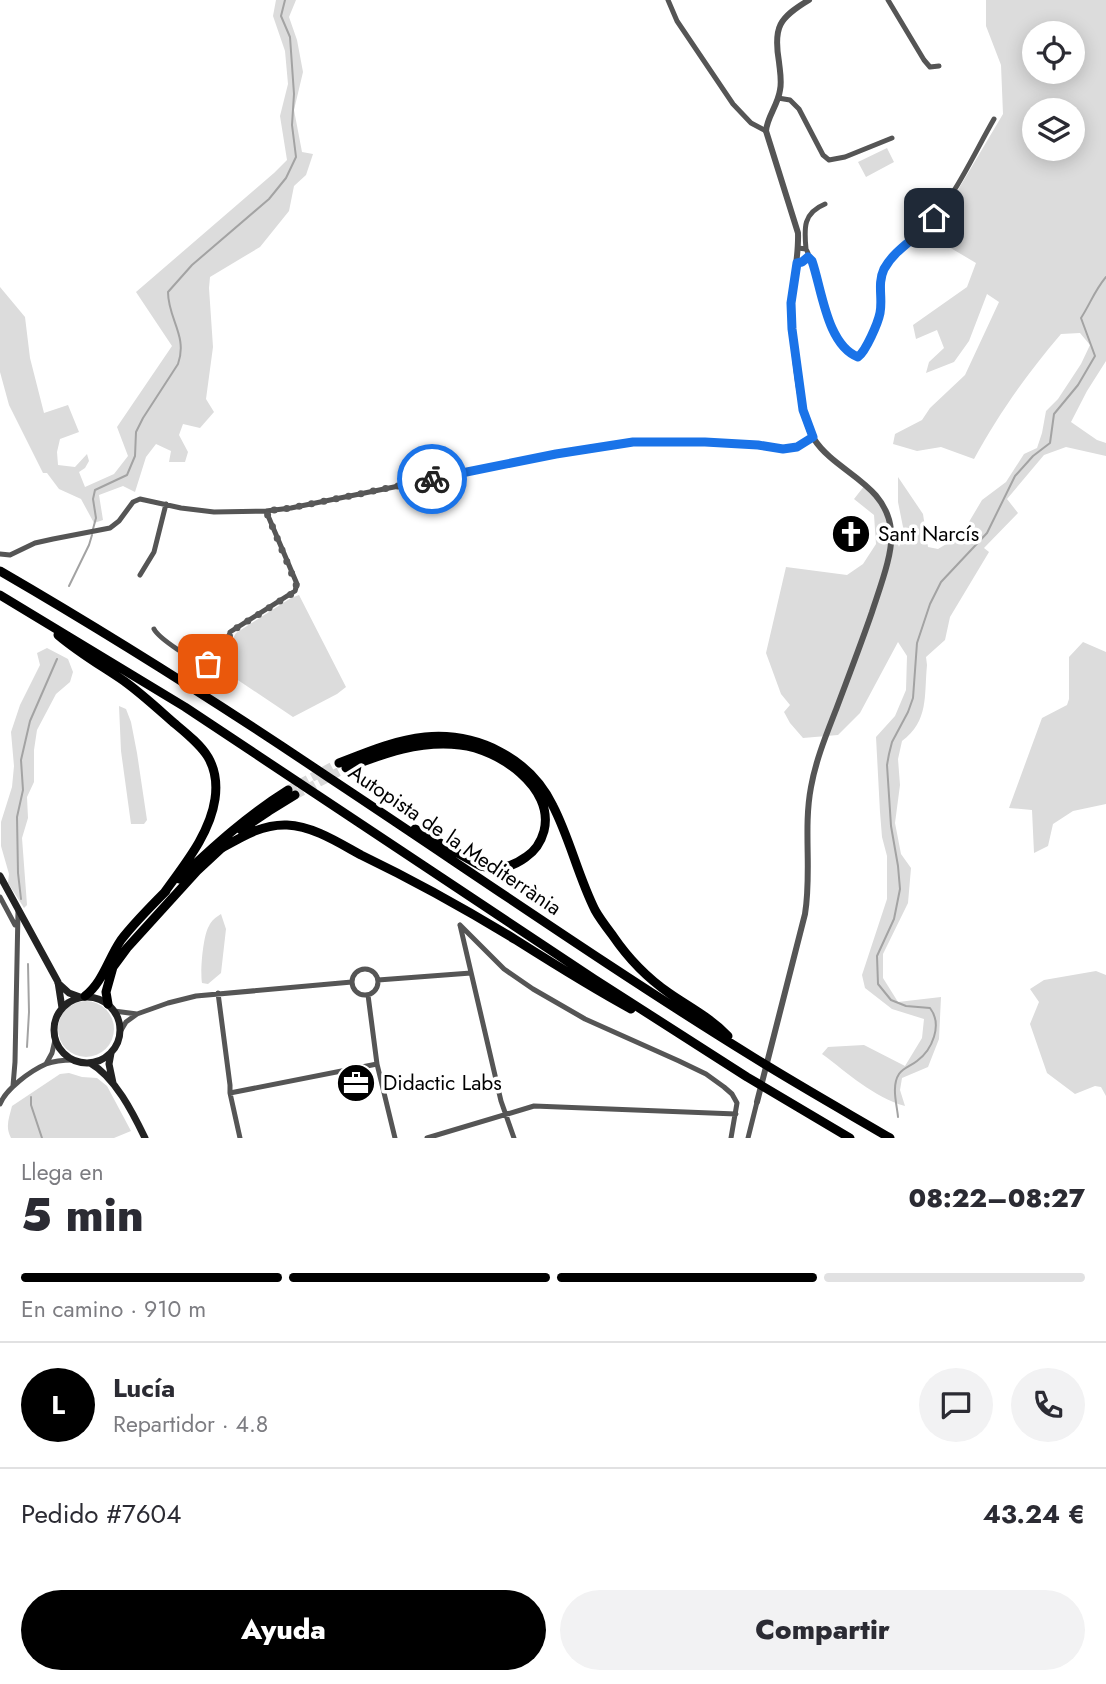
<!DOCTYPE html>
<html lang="es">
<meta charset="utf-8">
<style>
:root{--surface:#fff;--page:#f2f2f3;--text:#2b2b33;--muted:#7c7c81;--line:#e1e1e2;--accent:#000}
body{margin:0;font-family:Jost,sans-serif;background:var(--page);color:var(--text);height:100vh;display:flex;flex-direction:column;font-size:26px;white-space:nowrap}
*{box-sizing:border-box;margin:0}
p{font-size:23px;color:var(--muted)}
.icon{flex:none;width:38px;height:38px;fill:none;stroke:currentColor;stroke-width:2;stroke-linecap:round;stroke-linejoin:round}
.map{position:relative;height:1138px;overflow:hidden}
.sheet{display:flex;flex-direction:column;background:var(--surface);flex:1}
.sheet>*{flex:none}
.fabs{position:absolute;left:1022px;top:21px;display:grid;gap:14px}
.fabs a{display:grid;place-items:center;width:63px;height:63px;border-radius:50%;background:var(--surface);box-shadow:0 4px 18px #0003;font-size:35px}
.pin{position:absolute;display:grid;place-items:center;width:60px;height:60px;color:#fff;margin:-30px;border-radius:14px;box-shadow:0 4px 10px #0006}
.courier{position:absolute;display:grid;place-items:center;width:70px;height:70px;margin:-35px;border:5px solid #1a73e8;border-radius:50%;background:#fff;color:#222;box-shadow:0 2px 9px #0007}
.overview em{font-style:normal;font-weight:800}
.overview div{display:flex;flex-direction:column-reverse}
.overview{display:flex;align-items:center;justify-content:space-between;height:119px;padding:0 21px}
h1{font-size:46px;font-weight:800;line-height:52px}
.bar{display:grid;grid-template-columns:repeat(4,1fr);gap:10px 7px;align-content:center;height:84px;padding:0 21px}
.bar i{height:9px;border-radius:5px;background:var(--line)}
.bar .current{background:var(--accent)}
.bar p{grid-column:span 4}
.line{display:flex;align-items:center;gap:18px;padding:0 21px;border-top:2px solid var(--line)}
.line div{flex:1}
.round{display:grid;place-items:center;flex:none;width:74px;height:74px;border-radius:37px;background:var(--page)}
.cta{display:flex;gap:14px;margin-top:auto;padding:14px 21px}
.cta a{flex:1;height:80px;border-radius:42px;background:var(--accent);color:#fff;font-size:28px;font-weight:800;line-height:80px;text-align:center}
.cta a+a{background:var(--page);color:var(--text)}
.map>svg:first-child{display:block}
</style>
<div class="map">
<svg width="1106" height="1138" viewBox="0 0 1106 1138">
<rect width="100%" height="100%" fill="#fff"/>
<path fill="#dcdcdc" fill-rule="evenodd" d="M276,0h20l-7,17 8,23 6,32 -9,38 8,42 11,2 -7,21 -12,11 -5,25 -29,36 -50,30 -1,11 4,59 -7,52 8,13 -14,16 -17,-4 -4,11 9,17 -3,10h-16l2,-11 -15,-7 -10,13 -11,35 -12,-6 -24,9 4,25 -9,3 -13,-24 -22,-10 -12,-16h-4l-34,-68 -9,-33v-85l25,30 5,41 14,55 24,-8 11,27 -19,7 -3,13 1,13 17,2 12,-13 2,7 -4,7 -6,4 6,15 29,-13 14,-18 -11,-29 55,-81 -36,-54 138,-119 13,-13 -7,-44 8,-32 -3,-33 -12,-35z
M986,0h120v361l-19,30 -16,31 26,18 9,3v13l-40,-9 -22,8 -37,44 11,14 -34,35 5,4 -39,65 -5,23 -19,17 1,8c-3,31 2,56 -25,76l-4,18 2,26 -5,38 6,31 10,14 -3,35 -25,51v24l15,24 43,-5 -2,42 -11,28 -26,11 -2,12 5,16c-32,-9 -57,-33 -83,-52l6,-7 36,-2 41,21 17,-28 2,-19 -32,-10 -27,-21 -3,-13 25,-76v-43l-5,-19 -2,-25 -4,-75 19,-21 11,-26 1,-34 -9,-14 -38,71 -22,22 -35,3 -13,-15 -6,-11 6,-7 -9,-11 -15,-41 20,-86 61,8 16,-11 13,-20 -2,-29 -20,-16 11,-14 18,16 16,46 5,-15 -6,-30v-25l25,37 5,33 10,2 10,-6 18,-16 16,-27 24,-18 18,-28 13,-6 5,-15 4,-22 12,-12 23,-35 9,-19 -10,-12 -19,1c-35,41 -61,78 -87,125l-33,-12 -24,4 -24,-7 2,-10 27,-14 8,-12 35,-33 34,-73 -12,-8 -18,47 -15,21 -28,11 3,-11 15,-14 -7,-18 -21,9 -3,-14 54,-38 9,-24 -27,-16 5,-8 -7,-5 -7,7 -11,-8 7,-6 67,-113 -2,-49 -15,-39zM1034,33h39v39h-39zM1034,110h39v39h-39z
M887,148l7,14 -28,15 -8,-15z
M299,595l47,92 -9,7 -44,23 -73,-49 17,-21 -5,-7 4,-7 55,-35z
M1083,642l23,10v152l-33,7 -20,13 -5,22 -14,7 -2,-43 -23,-2 33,-90 25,-13 2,-6v-42z
M47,648l21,11 5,13 -3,10 -14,12 -19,36 -3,20v32l-7,15 1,21 -6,20 5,67 -3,3 -16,-25 1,-9 -8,-28v-24l11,-35 2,-21 -3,-34 9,-27 20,-40 -3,-12z
M119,706l7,3 5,13 6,31 10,67 -3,4h-13l-10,-73z
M221,914l5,15 -5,44 -13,11 -6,-1c-2,-11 1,-48 7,-57 2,-5 7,-9 12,-12z
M1096,971l10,4v121l-5,-9 -6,-1 -20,8 -28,-21 -17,-49 9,-22 -9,-13 14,-9z
M58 1029a28 28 0 1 1 56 0a28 28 0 1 1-56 0Z
M69,1073l13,4 15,1 10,8 24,45 -17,7h-103c-6,-11 -2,-20 1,-32l48,-32z"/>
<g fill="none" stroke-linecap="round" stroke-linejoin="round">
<path stroke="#a3a3a3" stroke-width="2" d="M93,529l3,-11 -3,-19 2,-9 32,-15 8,-19 1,-24 7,-14 35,-54c10,-28 -10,-45 -10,-72l24,-27 77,-66 17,-21 10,-21 -4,-32 2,-31 -4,-57 -9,-21 4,-16
M69,586l20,-41 3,-10
M21,899l-3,-26 -1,-56 6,-27 -2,-30 9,-39 27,-62
M27,1047l2,-35 -1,-48
M31,1097v8l11,33
M898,1117c-1,-12 -7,-31 1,-43 4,-6 12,-8 18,-13 15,-11 26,-36 13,-53l-24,-2 -15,-6 -13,-16 -1,-28 17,-37 6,-30 -2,-23 -7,-40 -4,-61 2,-11 3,-12 16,-30 5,-14 4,-55 13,-39 11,-22 46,-49 28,-57 18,-20 17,-13 4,-29 24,-29 17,-29 -14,-38c9,-14 14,-28 25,-41"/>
<path stroke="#d9d9d9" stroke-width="9" stroke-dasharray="9 4.5" stroke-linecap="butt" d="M288,790l51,-27
M295,795l51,-27"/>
<path stroke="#555" stroke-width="5" d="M668,0l9,21 56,83 18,19 15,8
M888,0l36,60 6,7 9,-1
M778,98l12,2 9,9 24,46 6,5 16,-3 47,-19
M798,248l8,1 2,4v4l4,4c10,29 15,84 46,96l4,-2c6,-11 18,-33 19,-45 0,-13 -3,-26 2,-38 9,-23 34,-33 49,-51 25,-29 43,-69 62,-102
M806,249c-2,-21 -3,-36 19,-45
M0,554l10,1 25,-12 18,-4 57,-11 9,-7 14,-19 7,-3 41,9 33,4 52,-1 25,-3 265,-54 77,-12h72l53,3 25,4 14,-2 16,-10
M140,575l14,-23 12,-48
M154,629c5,10 40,32 51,36l22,-16 3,-17 65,-41 2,-7 -31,-73
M0,897l15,28
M460,925l44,44 29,20 52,30 94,42 27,13 18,13 8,7 5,9 -6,35
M460,925l41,176 13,37
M352 982a13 13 0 1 1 26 0a13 13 0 1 1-26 0Z
M378,980l93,-7
M218,993l12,92v8l10,45
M368,995l9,69 18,74
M114,1011l23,3
M120,1032l6,-10 11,-8 31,-11 28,-7 156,-14
M46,1064l6,-11 3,-13
M13,1086l2,-24 3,-151
M230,1093l147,-29
M0,1104c6,-15 30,-33 46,-40 8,-3 18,-4 27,-4
M427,1138l107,-32 202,8
M748,1138l9,-36"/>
<path stroke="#555" stroke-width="6" d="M757,1102l48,-188c7,-42 -2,-85 6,-127 5,-28 16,-54 26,-80 12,-32 24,-63 35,-95 7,-22 22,-60 19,-82 -5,-47 -55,-57 -77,-91 -16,-26 -20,-92 -23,-124 0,-28 8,-54 7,-82l-32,-102c1,-14 12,-26 14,-41 2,-9 0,-18 -1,-28 -6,-35 0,-44 30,-62"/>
<path stroke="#222" stroke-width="7" d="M0,876l58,106 4,26
M58,983l11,10 11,4
M54 1030a33 33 0 1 1 66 0a33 33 0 1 1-66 0Z
M111,1053l-2,11 4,19
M90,1063c25,14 43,50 55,75"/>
<path stroke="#000" stroke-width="9" d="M0,571c112,65 221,134 328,206 142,94 281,191 425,280 45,28 91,54 137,81
M0,595l185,112 409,272 153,98 103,61
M58,635c21,18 44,31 66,46 18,13 34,28 50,42 12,10 26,21 34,34 7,12 9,28 7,42 -5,35 -31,66 -51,94
M339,763c28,-11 56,-23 86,-26 52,-5 105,21 128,69 17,33 25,70 42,104 5,9 12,18 18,26 15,22 33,41 56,57 20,14 42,25 59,43
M346,768c37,-14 73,-28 114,-23 38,4 95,42 84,86 -3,11 -9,20 -18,26 -15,11 -28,13 -45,9l-66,-37
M241,830l28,-19 26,-16
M222,848c21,-12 41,-24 65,-23 26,1 52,18 74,30 52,25 106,55 155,85 38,24 76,48 115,69
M179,879c35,-33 69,-64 109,-89
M85,996c18,-14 23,-37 36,-56 13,-17 30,-34 45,-49
M108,1004l-2,-12 7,-25 14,-19 70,-77 28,-26"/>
</g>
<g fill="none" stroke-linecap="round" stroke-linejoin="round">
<path stroke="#595959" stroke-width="7" stroke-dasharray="0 12.6" d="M208,664l20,-15 2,-17 63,-39 4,-4 -1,-5 -30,-73 25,-3 141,-29"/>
<path stroke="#1a73e8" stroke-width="9" d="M432,479l124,-25 77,-12h72l53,3 25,4 14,-2 16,-10 -10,-27 -11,-81 -1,-26 6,-40 5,-1 6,-5 4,4c10,29 15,84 46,96 8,-6 20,-34 22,-44 3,-15 -3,-29 4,-44 12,-22 36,-32 50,-51"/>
</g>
<defs>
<g id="church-disc" transform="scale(2.0125)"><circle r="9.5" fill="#000" stroke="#fff"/><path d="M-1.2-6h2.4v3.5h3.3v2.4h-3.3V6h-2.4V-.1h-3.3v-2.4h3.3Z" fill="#fff"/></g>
<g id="office-disc" transform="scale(2.0125)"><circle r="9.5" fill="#000" stroke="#fff"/><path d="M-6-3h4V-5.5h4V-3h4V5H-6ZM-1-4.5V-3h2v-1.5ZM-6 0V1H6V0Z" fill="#fff"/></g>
</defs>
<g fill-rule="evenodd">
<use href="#church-disc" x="851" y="534"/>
<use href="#office-disc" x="356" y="1083"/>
</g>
<g text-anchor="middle" stroke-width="7" stroke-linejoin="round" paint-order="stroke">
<g font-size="21" fill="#000" stroke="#fff" text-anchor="start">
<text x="878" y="541">Sant Narcís</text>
<text x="383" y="1090">Didactic Labs</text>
</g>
<g font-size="21" fill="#000" stroke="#fff">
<text transform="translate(455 840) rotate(34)" y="7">Autopista de la Mediterrània</text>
</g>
</g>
</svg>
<div class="fabs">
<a><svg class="icon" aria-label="locate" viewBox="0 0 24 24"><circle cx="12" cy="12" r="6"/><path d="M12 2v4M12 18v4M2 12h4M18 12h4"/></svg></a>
<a><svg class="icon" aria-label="layers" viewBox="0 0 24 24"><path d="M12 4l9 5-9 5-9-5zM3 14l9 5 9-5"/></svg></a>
</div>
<div class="pin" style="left:208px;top:664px;background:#ea580c"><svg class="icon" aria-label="bag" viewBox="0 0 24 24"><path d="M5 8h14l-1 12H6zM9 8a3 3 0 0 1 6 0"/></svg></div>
<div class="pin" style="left:934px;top:218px;background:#1f2937"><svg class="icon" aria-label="home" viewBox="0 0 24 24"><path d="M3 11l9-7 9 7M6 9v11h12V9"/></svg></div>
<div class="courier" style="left:432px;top:479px"><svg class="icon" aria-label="bike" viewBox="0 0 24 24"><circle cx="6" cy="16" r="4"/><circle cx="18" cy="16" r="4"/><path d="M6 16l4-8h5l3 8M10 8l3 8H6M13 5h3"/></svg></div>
</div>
<section class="sheet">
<div class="overview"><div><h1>5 min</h1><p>Llega en</p></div><em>08:22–08:27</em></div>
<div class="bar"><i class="current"></i><i class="current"></i><i class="current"></i><i></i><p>En camino · 910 m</p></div>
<div class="line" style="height:126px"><b class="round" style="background:var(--accent);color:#fff">L</b><div><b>Lucía</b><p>Repartidor · 4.8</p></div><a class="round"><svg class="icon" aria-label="chat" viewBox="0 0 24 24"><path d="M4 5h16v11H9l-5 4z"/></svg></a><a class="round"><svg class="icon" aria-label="phone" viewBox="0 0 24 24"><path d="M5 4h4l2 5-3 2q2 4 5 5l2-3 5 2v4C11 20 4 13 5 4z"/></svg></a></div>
<div class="line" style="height:91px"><div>Pedido #7604</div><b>43.24 €</b></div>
<div class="cta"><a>Ayuda</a><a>Compartir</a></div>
</section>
